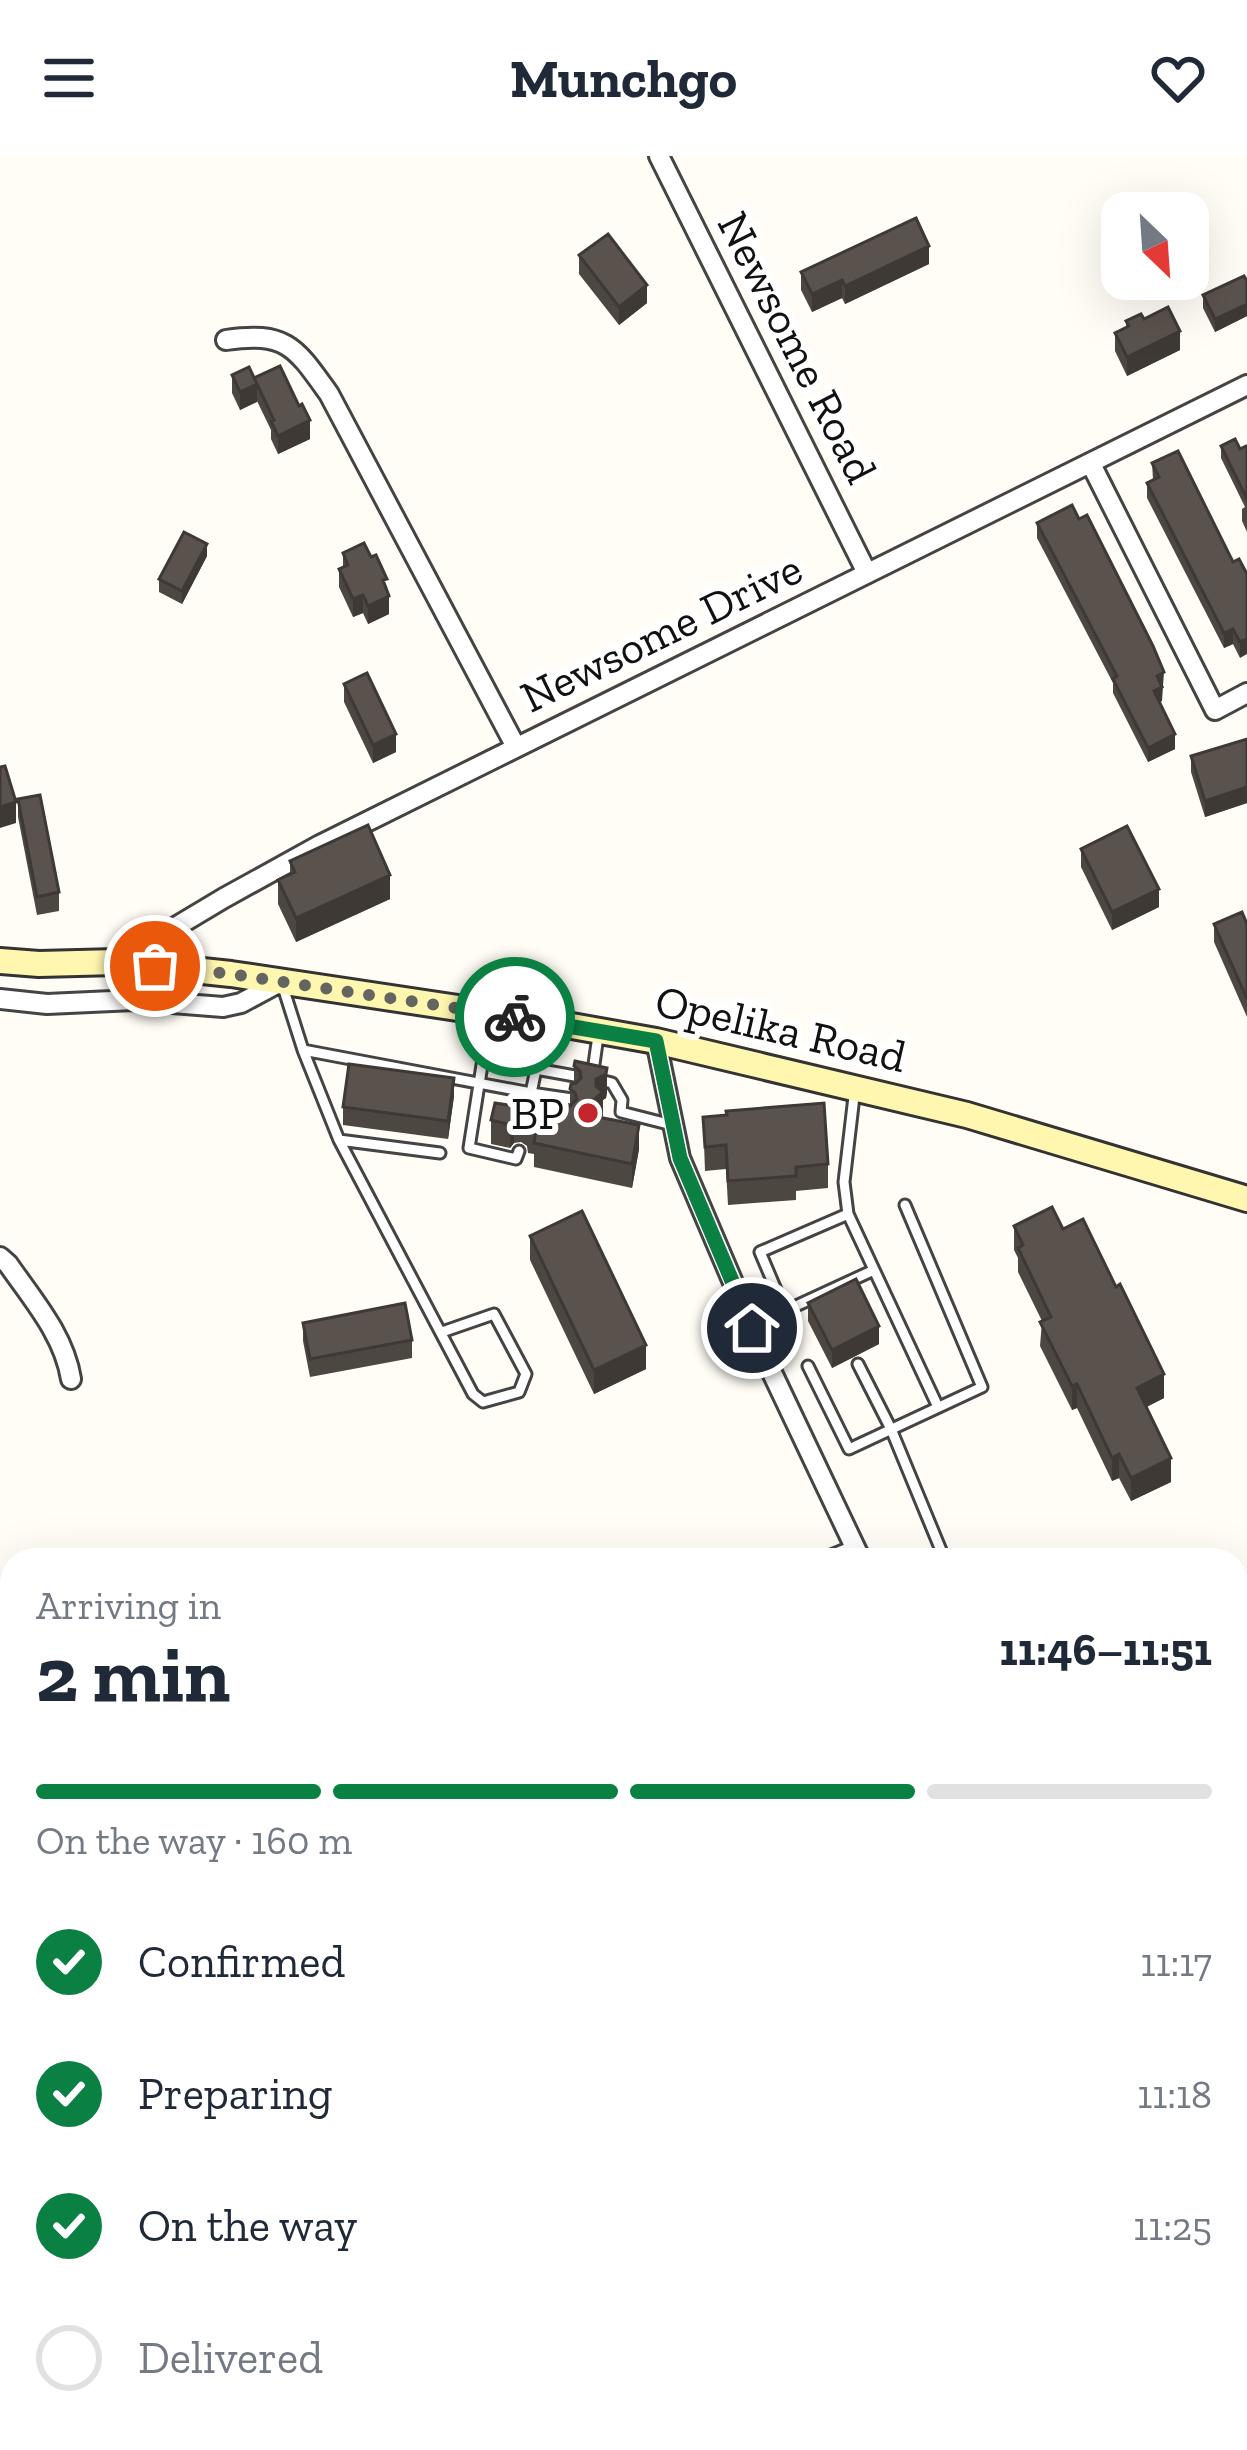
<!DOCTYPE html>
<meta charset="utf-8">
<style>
:root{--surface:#fff;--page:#f2f2f3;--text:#1f2937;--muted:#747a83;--line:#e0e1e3;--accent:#0b8043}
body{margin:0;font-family:"Zilla Slab",serif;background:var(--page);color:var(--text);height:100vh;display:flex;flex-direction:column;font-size:45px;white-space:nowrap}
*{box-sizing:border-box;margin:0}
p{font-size:39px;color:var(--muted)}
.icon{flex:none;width:66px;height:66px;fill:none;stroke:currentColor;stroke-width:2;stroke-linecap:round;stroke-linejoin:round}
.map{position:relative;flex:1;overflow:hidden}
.sheet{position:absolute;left:0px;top:1392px;width:1248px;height:903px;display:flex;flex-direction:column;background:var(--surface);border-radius:36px 36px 0 0;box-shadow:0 12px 48px #0002}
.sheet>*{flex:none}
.needle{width:78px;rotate:155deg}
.tools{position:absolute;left:1101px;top:36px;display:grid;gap:24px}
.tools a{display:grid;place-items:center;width:108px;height:108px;border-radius:24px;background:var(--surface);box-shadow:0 12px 48px #0002;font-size:60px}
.pin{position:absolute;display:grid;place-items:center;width:102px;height:102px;color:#fff;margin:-51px;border:6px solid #fff;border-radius:50%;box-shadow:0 3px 12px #0007}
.courier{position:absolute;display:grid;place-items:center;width:120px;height:120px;margin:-60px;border:9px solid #0b8043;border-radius:50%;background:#fff;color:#222;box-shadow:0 3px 15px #0007}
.summary em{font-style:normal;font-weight:700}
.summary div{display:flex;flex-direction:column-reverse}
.summary{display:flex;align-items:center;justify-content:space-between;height:204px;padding:0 36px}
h1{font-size:78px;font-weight:700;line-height:90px}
.bar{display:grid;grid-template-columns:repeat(4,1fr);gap:18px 12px;align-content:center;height:144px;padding:0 36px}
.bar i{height:15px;border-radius:9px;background:var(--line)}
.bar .selected{background:var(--accent)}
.bar p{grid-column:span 4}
ol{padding:0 36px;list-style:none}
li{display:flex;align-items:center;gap:36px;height:132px}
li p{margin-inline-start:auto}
li .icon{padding:12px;border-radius:50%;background:var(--accent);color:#fff;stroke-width:4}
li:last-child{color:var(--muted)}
li i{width:66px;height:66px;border:6px solid var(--line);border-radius:50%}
header{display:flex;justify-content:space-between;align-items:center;height:156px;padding:0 36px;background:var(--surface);font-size:54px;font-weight:700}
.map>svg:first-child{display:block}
</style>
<header><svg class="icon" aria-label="menu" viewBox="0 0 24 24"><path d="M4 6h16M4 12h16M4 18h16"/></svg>Munchgo<svg class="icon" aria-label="heart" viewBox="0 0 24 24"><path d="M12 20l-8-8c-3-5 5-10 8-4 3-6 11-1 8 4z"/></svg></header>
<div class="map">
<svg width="1247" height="2294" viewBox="0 0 1247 2294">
<rect width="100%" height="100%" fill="#fffdf5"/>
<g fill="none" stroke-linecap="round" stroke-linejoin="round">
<g stroke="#444" stroke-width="15">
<path id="lane" d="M283,831l20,63 36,90 134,254 10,8 36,-10 7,-18 -32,-60 -52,18
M490,858l-21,134 47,11 3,-8
M598,880l-6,42 20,5 10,17 -1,12 51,13
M303,894l228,43 -4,19 13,3
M536,913l8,-48
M572,943l-41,-6 5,-24 50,9
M339,984l101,13
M848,1058l-4,-32 11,-94
M874,1114l-89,41 -25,-59 88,-38 90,193
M738,1139l34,-12
M858,1208l33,65 54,131
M808,1210l41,83 133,-62 -77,-182
M819,1404l34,-14"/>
</g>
<g stroke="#444" stroke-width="24">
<path id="street" d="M659,0l208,417
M226,184c61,-9 70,8 103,54l187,353
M1091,308l124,246 32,-17
M117,806l107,-64 96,-53 927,-460
M0,843l47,5 87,-4 89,7 18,-4 41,-22
M656,885l24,117 86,202 95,200
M0,1101l8,7c25,36 56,71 63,115
M1076,2283l5,11
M767,2294l11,-11"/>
</g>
<g stroke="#333" stroke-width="30">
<path id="secondary" d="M0,805l39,3 78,-2 114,12 307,46 118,21 311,74 280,84
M0,1819l12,4
M1236,1951h11"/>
</g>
<use href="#lane" stroke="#fff" stroke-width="9"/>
<use href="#street" stroke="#fff" stroke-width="18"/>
<use href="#secondary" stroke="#fff6b0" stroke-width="24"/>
<g stroke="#c4262e" stroke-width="10">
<path id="rail" d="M1236,2162l11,-2
M0,2176l12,4"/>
</g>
<use href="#rail" stroke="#fff" stroke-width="6" stroke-dasharray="18" stroke-linecap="butt"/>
</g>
<path fill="#4d4742" d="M579,99l68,48 -28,22 -40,-51z
M929,108l-84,40 -3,-6 -30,14 -11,-22v-18z
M1247,125v35l-32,16 -12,-24v-13z
M1144,163l36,31 -53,26 -12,-25v-18l11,-6v-6z
M232,219l22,3 56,61 -32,15 -7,-15v-9l-14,-29 -17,9 -8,-17z
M1221,290l19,3 7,-2v85l-5,-11v-12l3,-2 -24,-49z
M1152,307l81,99 14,12 -7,84 -7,-14 -9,4 -77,-150v-15l6,-3z
M1037,367l127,164 -2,1v13l-2,1 15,47 -27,13 -35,-69v-10l-76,-145z
M343,397l44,37 2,24 -21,10 -5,-11 -10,4 -14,-30v-18l4,-2z
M207,400l-25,48 -23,-12v-13z
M344,528l52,68 -23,11 -29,-61z
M1247,583v64l-42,14 -14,-45v-16z
M18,643l41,93v19l-22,4 -19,-98z
M1081,693l78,58 -47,23 -31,-63z
M290,705l100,38 -94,43 -18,-38v-24l12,-5z
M1214,768h33v93l-33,-75z
M574,910l33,26 -1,6 -3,2v16l-2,2 38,31 -7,39 -98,-21v-13l-6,-1 -1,-7 -6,-4 -7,1 -4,5 -19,-4v-24l25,-6 6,3 20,-6 24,-1 4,-4v-17l4,-6z
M454,940l-6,43 -105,-14v-18z
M703,961l125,47v24l-32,3v9l-68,5 -2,-36 -21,2z
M1014,1070l49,3 101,169 -18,9 25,75 -40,19 -12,-23 -7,3 -35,-73 -5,2 -32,-64 2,-25 -24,-49v-14l-4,-8z
M530,1080l116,133 -52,25 -64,-134z
M808,1147l71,41 -47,24 -24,-47z
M303,1167l109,17v18l-102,19 -7,-36z
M1247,1517v354l-11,-23v-325z"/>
<path fill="#3f3936" d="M929,90v18l-84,40v-18z
M842,124v18l-30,14v-18z
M647,129v18l-28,22v-18z
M1247,148v12l-32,16v-13z
M1180,175v19l-53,26v-19z
M257,228v18l-17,8v-18z
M310,264v19l-32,15v-18z
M207,388v12l-25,48v-13z
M363,439v18l-10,4v-18z
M389,440v18l-21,10v-18z
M1233,473v15l-9,4v-15z
M1247,483v15l-7,4v-16z
M1164,516l-2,29 -8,4v-14l3,-15z
M396,578v18l-23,11v-18z
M1175,578v15l-27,13v-14z
M1247,631v16l-42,14v-16z
M16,646v21l-16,5v-21z
M390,719v24l-94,43v-24z
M1159,733v18l-47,23v-18z
M607,912v24l-1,6 -3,2v16l-11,9v-24l4,-22z
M454,922v18l-6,43v-18z
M514,964v23l-4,5v-23z
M639,969v24l-7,39v-24z
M879,1170v18l-47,24v-18z
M646,1189v24l-52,25v-24z
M1164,1218v24l-27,14v-24z
M1077,1228v24l-5,2v-24z
M1119,1298v24l-7,3v-23z
M1171,1302v24l-40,19v-23z"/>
<path fill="#5a524d" stroke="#3f3936" stroke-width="3" d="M916,62l13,28 -84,40 -3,-6 -30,14 -11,-22z
M608,78l39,51 -28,22 -40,-52z
M1244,120l3,5v23l-32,15 -12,-24z
M1168,151l12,24 -53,26 -12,-24 14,-7 -3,-5 15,-7 3,5z
M280,210l19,40 3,-2 8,16 -32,16 -7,-15 3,-1 -20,-42z
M249,211l8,17 -17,8 -8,-17z
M1235,283l5,10 6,-3 1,1v52l-26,-53z
M1178,295l55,111 6,-3 8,15v65l-7,3 -7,-13 -9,4 -77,-150 12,-6 -7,-14z
M1072,349l7,14 8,-4 66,131 11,26 -7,4 5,11 -8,4 21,43 -27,14 -35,-69 4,-3 -80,-153z
M184,376l23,12 -25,47 -23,-12z
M364,387l7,14 5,-2 11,24 -4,1 6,16 -21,10 -5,-11 -10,4 -14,-30 9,-4 -5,-12z
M367,517l29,61 -23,11 -29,-61z
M1247,583v48l-42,14 -14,-45z
M5,610l11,36 -16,5v-40z
M40,639l19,97 -22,5 -19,-98z
M368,669l22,50 -94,43 -18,-38 17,-8 -5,-11z
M1127,670l32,63 -47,23 -31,-63z
M1242,756l5,12v75l-33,-75z
M575,905l32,7 -1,6 -10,5v7l7,6 -11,9 -1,7 8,6 -1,3 41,8 -7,39 -98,-21 2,-13 -8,-1 -1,-7 -6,-4 -7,2 -4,5 -19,-5 4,-17 19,3 2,8 6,3 7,-2 3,-5 10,1 1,-5 23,4 11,-11 -2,-6 -5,-4 1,-5 5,-1 5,-5 -1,-7 -6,-5z
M349,908l105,14 -6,43 -105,-14z
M824,947l4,61 -32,3v9l-68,5 -2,-36 -21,2 -2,-30 24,-2 -1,-4z
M1052,1051l11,22 20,-10 33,68 4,-3 44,90 -27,14 34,70 -40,20 -12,-24 -7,4 -35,-74 -5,2 -32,-64 11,-5 -33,-69 5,-3 -9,-19z
M582,1055l64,134 -52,25 -64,-134z
M856,1123l23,47 -47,24 -24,-47z
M405,1147l7,37 -102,19 -7,-36z
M1247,1517v330l-11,-23v-301z
M723,2283h25l2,11h-111z
M786,2283h43l5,11h-56l-3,-6z"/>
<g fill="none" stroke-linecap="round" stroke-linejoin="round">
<path stroke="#646461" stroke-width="12" stroke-dasharray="0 21.6" d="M155,810l76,8 284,43"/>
<path stroke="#0b8043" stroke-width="15" d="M515,861l141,24 24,117 72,170"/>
</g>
<circle fill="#c4262e" stroke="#fff" stroke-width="4.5" cx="588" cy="957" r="12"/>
<g text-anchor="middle" stroke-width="12" stroke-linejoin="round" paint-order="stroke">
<g font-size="45" fill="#111" stroke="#fff">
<text transform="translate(798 191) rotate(63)" y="16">Newsome Road</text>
<text transform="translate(661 476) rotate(-26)" y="16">Newsome Drive</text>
<text transform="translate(781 872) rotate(13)" y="16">Opelika Road</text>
</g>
<g font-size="45" fill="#111" stroke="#fff" text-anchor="end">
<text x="564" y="973">BP</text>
</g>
</g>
</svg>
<div class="tools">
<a><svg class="needle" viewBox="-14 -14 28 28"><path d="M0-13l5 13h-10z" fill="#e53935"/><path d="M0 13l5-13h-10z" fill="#747a83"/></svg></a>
</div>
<div class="pin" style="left:155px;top:810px;background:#ea580c"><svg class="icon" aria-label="bag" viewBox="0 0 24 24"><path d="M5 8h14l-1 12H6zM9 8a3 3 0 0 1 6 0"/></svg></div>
<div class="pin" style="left:752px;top:1172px;background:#1f2937"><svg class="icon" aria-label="home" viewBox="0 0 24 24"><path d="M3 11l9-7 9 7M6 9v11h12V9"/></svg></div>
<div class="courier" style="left:515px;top:861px"><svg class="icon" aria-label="bike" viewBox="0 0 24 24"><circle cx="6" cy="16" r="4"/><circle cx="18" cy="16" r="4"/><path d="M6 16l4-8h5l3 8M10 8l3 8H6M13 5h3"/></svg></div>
<section class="sheet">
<div class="summary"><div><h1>2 min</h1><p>Arriving in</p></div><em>11:46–11:51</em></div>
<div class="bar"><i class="selected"></i><i class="selected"></i><i class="selected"></i><i></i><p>On the way · 160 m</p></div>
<ol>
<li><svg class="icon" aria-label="check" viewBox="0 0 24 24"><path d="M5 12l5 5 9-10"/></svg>Confirmed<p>11:17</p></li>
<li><svg class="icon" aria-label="check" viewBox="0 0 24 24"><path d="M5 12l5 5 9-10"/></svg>Preparing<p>11:18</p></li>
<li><svg class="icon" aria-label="check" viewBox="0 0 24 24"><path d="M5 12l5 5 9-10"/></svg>On the way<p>11:25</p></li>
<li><i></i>Delivered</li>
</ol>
</section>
</div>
